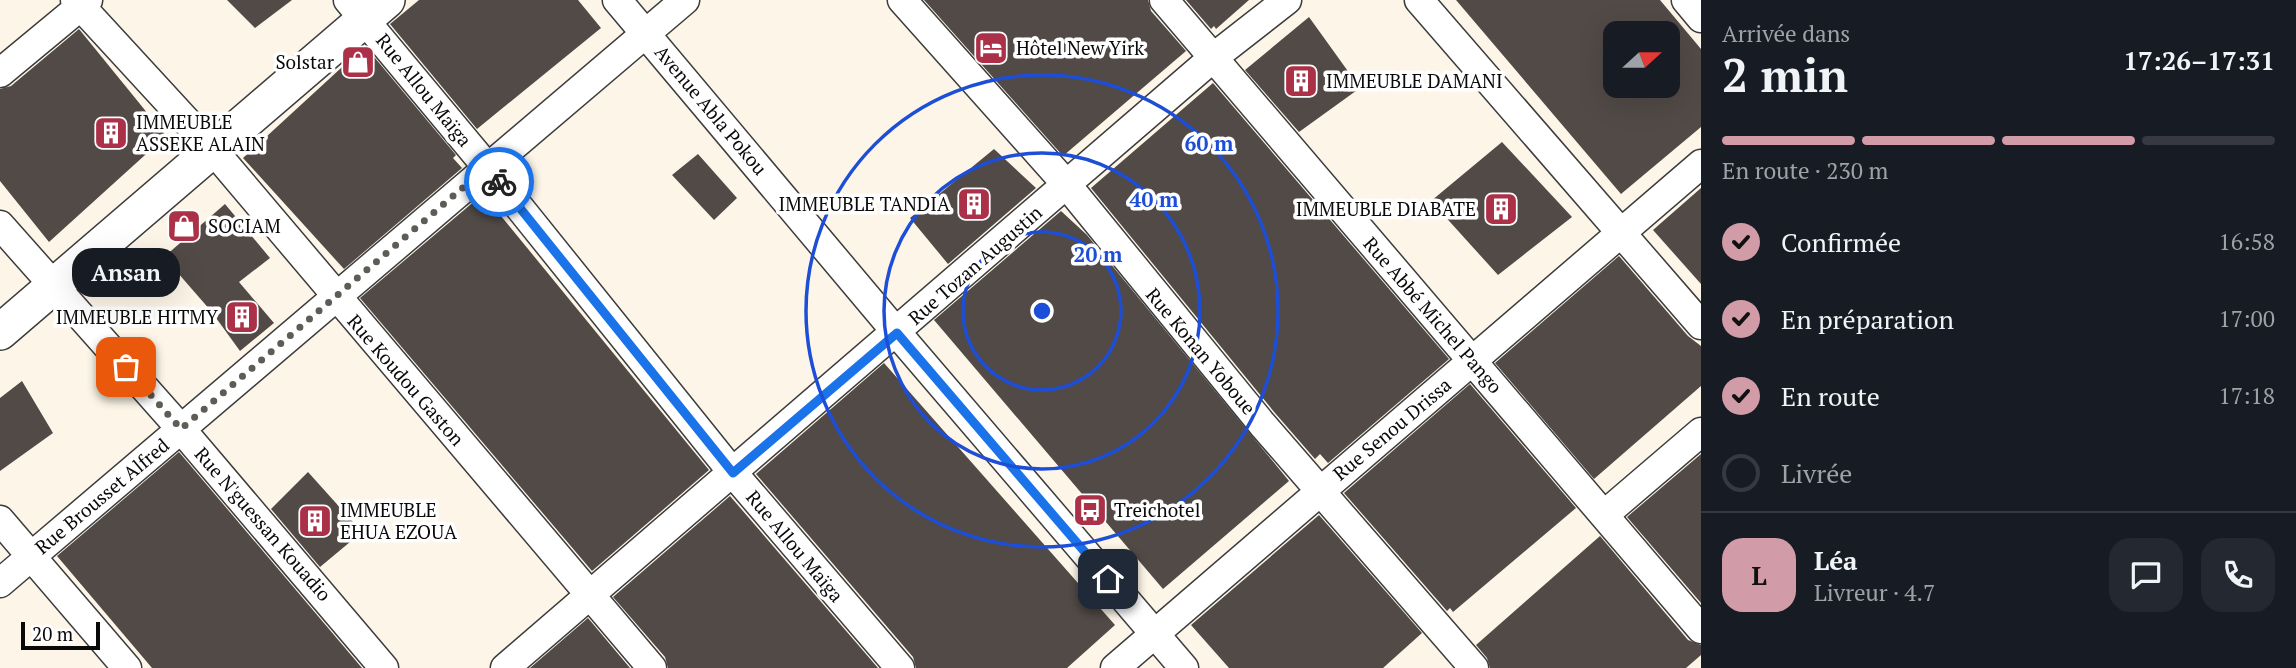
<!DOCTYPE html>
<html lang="fr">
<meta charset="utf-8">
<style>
:root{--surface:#171b24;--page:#242831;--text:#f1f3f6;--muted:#9ea1a6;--line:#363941;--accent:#d19ca7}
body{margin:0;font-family:"PT Serif",serif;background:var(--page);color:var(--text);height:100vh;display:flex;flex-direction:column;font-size:26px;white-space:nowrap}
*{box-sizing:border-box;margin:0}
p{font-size:23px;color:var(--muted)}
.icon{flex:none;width:38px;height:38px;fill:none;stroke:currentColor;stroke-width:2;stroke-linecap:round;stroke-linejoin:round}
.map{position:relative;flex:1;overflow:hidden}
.side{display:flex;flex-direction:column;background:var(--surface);width:595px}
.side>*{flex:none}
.needle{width:46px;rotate:69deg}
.controls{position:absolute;left:1603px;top:21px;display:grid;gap:14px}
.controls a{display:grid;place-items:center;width:77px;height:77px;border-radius:14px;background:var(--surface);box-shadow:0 7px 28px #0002;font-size:35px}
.scale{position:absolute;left:21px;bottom:18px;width:79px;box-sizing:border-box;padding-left:7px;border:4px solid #090909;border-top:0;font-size:19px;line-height:24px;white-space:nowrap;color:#090909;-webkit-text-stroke:5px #fff;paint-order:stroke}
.pin{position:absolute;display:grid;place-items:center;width:60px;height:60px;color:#fff;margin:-30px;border-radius:14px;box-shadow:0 4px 10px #0006}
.courier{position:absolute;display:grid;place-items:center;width:70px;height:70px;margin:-35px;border:5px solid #1a73e8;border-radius:50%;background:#fff;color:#222;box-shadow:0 2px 9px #0007}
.bubble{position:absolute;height:49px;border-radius:21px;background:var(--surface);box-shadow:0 7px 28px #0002;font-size:23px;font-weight:700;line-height:49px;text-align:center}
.headline em{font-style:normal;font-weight:700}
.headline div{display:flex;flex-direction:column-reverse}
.headline{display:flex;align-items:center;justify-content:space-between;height:119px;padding:0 21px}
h1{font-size:46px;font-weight:700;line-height:52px}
.bar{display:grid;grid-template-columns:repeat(4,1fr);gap:10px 7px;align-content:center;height:84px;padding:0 21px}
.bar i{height:9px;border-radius:5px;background:var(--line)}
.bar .selected{background:var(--accent)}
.bar p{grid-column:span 4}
.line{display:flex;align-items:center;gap:18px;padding:0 21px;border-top:2px solid var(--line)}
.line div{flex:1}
.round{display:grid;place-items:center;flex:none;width:74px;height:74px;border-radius:21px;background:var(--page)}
ol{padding:0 21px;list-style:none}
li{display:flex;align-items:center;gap:21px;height:77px}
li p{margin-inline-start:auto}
li .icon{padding:7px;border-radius:50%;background:var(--accent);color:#111;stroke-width:4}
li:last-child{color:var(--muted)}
li i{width:38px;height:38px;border:4px solid var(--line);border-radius:50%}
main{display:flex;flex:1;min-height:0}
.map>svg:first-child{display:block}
</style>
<main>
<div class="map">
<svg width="1701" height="668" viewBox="0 0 1701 668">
<rect width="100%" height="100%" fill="#fdf6e8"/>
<path fill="#514a47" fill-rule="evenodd" d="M227,0h65l-37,28z
M419,0h159l23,28 -124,101 -87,-105z
M924,0h224l3,11 35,40 -123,105z
M1186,0h63l-33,29 -2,-3 -3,3z
M1456,0h204l41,49v78l-80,67zM1615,33h53v53h-53z
M1309,17l51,71 -61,44 -54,-62z
M79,29l87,107 -117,106 -49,-61v-92l11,-3z
M365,46l91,109 -3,3 9,10 -118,101 -101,-111z
M1213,83l236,276 -121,104 -8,-9 -5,5 -40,-46 -184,-225z
M1502,142l70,75 -74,58 -67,-74z
M994,149l42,39 -88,76 -38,-46z
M698,154l39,44 -23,22 -42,-45z
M1701,188v96l-48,-54z
M483,194l226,276 -117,101 -232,-273z
M225,204l45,54 -31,24 35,41 -34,28 -29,-40 -47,-54z
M1061,211l26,24 202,246 -126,108 -229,-269z
M1619,256l69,80 13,10v40l-107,93 -99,-116z
M884,363l231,262 -48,43h-151l-3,-11 -157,-183z
M22,381l31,52 -53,38v-73z
M1470,384l106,124 -123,104 -3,-4 -3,3 -103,-118z
M179,452l183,216h-210l-95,-112z
M1701,454v149l-74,-86z
M308,472l54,60 -42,35 -49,-58z
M730,496l148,172h-210l-3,-11 -52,-60z
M1319,515l103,118 -39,35h-154l-38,-43z
M1600,536l88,104 13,5v10l-15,13h-196l-3,-10 -11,-13z
M588,618l42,50h-100z"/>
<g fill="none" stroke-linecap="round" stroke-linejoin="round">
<g stroke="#3c3c3c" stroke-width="31">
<path id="minor" d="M75,0l138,150 439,518
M348,0l139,167 246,306 167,195
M617,0l280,333 287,335
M902,0l165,185 195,239 212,244
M1164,0l537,629
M1419,0l282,325
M1686,0l15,18
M0,73l88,-73
M0,225l181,204 203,239
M1604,515l97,-83
M0,520l127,148
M0,583l685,-583
M505,668l709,-611 73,-57
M1115,668l586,-504"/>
</g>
<g stroke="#3c3c3c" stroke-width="38">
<path id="tertiary" d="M0,332l387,-332"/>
</g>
<use href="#minor" stroke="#fff" stroke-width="28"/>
<use href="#tertiary" stroke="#fff" stroke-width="35"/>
</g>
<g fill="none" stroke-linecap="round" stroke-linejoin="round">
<path stroke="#5e5c57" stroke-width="7" stroke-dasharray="0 12.6" d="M126,367l55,62 306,-262 12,15"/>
<path stroke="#1a73e8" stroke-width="9" d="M499,182l234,291 164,-140 211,246"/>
</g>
<g fill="none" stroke="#1d4ed8" stroke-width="3.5">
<circle cx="1042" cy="311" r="79"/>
<circle cx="1042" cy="311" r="158"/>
<circle cx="1042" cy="311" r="236"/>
</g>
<defs>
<g id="hotel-square" transform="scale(1.75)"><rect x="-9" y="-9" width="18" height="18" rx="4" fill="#aa3147" stroke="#fff"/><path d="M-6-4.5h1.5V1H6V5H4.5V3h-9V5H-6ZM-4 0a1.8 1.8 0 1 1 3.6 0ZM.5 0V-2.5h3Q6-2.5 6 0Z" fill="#fff"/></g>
<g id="shop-square" transform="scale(1.75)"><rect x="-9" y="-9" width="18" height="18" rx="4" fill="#aa3147" stroke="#fff"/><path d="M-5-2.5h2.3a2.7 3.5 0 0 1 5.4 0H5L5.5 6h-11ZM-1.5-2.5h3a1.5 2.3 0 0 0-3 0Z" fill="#fff"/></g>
<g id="building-square" transform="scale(1.75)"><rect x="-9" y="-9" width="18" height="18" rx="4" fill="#aa3147" stroke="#fff"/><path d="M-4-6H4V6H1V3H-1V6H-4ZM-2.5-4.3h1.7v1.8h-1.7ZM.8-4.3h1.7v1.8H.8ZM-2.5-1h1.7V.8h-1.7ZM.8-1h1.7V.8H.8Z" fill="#fff"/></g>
<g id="bus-square" transform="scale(1.75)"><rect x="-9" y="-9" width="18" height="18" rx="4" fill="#aa3147" stroke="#fff"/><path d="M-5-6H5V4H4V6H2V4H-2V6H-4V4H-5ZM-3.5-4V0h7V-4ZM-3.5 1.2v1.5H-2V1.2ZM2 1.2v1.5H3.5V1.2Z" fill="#fff"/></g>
</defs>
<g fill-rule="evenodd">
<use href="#hotel-square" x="991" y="48"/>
<use href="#shop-square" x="358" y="62"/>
<use href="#building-square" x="1301" y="81"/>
<use href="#building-square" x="111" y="133"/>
<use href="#building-square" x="974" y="204"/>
<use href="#building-square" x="1501" y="209"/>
<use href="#shop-square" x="184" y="226"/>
<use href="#building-square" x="242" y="317"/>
<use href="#bus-square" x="1090" y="510"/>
<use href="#building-square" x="315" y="521"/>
</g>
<g text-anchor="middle" stroke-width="7" stroke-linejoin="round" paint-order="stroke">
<g font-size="19" fill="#090909" stroke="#fff" text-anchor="start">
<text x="1016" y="55">Hôtel New Yirk</text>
<text x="334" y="69" text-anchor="end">Solstar</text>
<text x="1326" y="88">IMMEUBLE DAMANI</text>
<text x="136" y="129">IMMEUBLE<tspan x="136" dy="22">ASSEKE ALAIN</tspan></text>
<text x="950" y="211" text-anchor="end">IMMEUBLE TANDIA</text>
<text x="1476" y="216" text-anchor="end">IMMEUBLE DIABATE</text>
<text x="208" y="233">SOCIAM</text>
<text x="218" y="324" text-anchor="end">IMMEUBLE HITMY</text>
<text x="340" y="517">IMMEUBLE<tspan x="340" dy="22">EHUA EZOUA</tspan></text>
<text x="1114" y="517">Treichotel</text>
</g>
<g font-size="19" fill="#090909" stroke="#fff">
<text transform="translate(424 90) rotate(51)" y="7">Rue Allou Maïga</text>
<text transform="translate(711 110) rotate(50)" y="7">Avenue Abla Pokou</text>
<text transform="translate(975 265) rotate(-41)" y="7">Rue Tozan Augustin</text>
<text transform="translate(1433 315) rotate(49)" y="7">Rue Abbé Michel Pango</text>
<text transform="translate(1201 351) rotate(50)" y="7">Rue Konan Yoboue</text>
<text transform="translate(406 380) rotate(49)" y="7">Rue Koudou Gaston</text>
<text transform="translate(1392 429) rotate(-40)" y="7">Rue Senou Drissa</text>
<text transform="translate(102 496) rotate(-40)" y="7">Rue Brousset Alfred</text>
<text transform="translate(263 524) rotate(49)" y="7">Rue N'guessan Kouadio</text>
<text transform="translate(795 546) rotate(50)" y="7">Rue Allou Maïga</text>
</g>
</g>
<circle cx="1042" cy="311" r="10" fill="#1d4ed8" stroke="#fff" stroke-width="3.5"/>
<g font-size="21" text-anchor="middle" font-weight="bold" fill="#1d4ed8" stroke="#fff" stroke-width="7" stroke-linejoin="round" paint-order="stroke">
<text x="1209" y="151">60 m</text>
<text x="1154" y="207">40 m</text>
<text x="1098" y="262">20 m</text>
</g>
</svg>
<div class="controls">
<a><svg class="needle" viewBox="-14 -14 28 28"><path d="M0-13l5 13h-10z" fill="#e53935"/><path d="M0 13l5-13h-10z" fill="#9ea1a6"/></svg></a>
</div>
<div class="scale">20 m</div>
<div class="pin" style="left:126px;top:367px;background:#ea580c"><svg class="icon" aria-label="bag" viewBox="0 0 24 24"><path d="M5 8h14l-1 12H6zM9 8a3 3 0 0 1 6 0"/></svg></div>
<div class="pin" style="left:1108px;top:579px;background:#1f2937"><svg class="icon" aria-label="home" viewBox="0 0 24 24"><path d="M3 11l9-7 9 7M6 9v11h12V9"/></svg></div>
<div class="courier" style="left:499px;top:182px"><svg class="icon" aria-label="bike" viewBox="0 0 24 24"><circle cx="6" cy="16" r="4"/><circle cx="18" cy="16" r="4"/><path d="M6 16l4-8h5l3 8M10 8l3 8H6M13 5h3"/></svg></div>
<div class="bubble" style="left:72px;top:248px;width:108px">Ansan</div>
</div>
<section class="side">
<div class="headline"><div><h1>2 min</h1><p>Arrivée dans</p></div><em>17:26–17:31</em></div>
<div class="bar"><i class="selected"></i><i class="selected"></i><i class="selected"></i><i></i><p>En route · 230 m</p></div>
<ol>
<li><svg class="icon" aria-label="check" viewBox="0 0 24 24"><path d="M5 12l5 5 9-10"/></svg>Confirmée<p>16:58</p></li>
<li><svg class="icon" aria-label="check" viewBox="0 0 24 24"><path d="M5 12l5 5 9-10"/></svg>En préparation<p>17:00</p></li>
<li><svg class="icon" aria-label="check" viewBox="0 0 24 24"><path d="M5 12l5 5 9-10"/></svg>En route<p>17:18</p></li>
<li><i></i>Livrée</li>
</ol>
<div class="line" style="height:126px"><b class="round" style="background:var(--accent);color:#111">L</b><div><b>Léa</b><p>Livreur · 4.7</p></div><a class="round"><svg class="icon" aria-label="chat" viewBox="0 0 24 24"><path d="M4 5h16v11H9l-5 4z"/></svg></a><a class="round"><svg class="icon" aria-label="phone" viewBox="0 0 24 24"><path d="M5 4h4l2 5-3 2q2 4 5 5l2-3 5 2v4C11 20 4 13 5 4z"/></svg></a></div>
</section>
</main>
